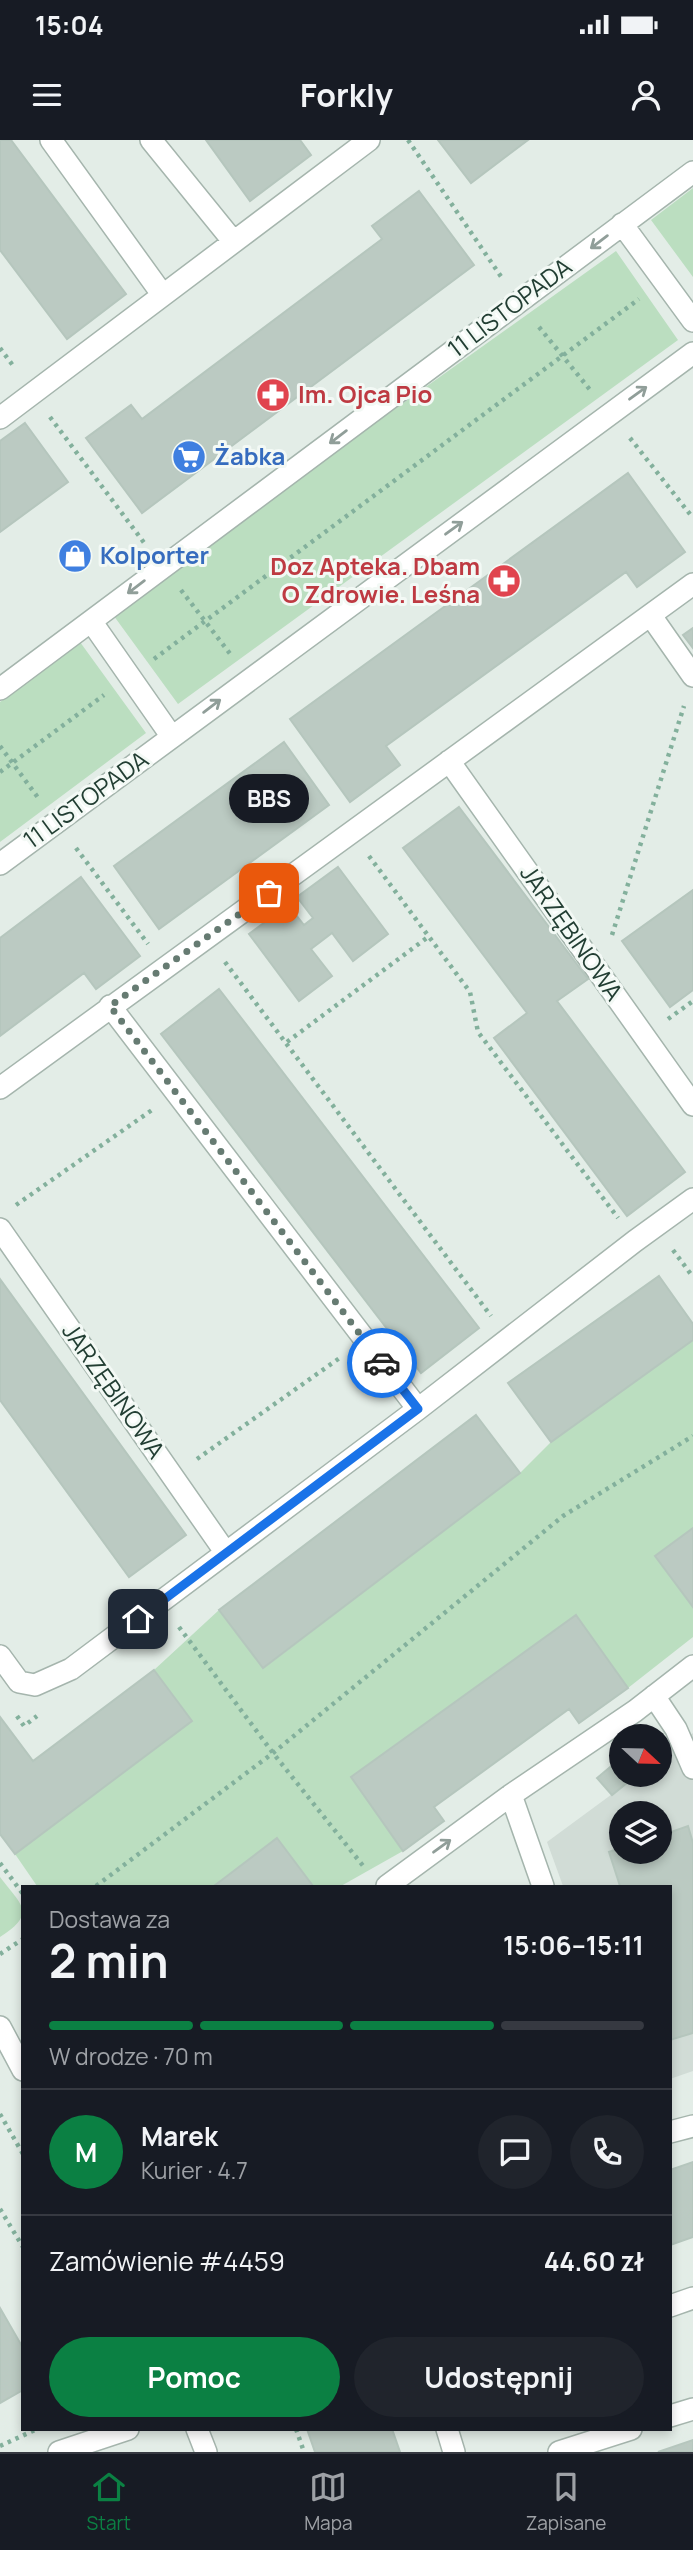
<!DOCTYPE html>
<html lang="pl">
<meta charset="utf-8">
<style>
:root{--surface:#171b24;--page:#20242c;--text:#f1f3f6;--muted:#9ea1a6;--line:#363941;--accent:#0b8043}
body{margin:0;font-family:Manrope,sans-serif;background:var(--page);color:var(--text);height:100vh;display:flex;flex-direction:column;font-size:26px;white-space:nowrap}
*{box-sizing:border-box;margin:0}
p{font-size:23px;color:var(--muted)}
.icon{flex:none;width:38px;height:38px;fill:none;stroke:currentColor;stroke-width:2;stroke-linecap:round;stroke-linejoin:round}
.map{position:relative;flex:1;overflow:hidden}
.details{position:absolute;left:21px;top:1745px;width:651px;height:546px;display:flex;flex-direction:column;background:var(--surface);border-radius:0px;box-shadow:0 4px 10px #0003}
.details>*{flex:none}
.needle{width:46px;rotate:112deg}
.fabs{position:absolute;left:609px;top:1584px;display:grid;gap:14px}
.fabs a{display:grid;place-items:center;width:63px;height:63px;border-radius:50%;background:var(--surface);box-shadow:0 4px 10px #0003;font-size:35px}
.pin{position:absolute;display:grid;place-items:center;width:60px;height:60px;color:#fff;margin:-30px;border-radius:14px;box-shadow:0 4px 10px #0006}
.courier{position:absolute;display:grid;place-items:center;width:70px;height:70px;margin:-35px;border:5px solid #1a73e8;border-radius:50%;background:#fff;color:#222;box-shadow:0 2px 9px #0007}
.bubble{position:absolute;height:49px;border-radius:24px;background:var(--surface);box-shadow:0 4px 10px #0003;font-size:23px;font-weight:700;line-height:49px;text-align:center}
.overview em{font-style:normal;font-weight:700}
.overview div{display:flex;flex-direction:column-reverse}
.overview{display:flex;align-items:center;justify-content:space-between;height:119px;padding:0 28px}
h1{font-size:46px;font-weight:700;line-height:52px}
.bar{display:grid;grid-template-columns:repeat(4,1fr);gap:10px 7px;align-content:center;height:84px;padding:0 28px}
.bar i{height:9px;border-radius:5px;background:var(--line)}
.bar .active{background:var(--accent)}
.bar p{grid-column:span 4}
.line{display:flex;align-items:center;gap:18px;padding:0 28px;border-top:2px solid var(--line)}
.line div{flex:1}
.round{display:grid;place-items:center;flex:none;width:74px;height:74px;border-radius:37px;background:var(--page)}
.button{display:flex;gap:14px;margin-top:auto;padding:14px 28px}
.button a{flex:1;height:80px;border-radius:42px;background:var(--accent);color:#fff;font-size:28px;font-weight:700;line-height:80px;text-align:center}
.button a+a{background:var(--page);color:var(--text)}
.status{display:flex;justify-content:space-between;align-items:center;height:49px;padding:0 35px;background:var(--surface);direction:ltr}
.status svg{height:19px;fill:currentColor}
header{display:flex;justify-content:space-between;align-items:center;height:91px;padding:0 28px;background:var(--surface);font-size:32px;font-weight:700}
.menu{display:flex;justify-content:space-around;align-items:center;height:98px;border-top:2px solid var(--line);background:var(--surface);font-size:19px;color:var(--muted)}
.menu a{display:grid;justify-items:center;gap:4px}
.menu .active{color:var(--accent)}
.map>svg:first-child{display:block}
</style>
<div class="status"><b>15:04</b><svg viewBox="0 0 49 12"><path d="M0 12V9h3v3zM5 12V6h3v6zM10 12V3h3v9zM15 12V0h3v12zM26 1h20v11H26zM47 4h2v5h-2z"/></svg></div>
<header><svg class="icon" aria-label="menu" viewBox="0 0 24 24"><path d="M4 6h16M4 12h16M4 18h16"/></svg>Forkly<svg class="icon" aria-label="person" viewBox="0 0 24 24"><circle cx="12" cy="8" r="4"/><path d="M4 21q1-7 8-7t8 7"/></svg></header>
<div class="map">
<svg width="693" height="2312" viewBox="0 0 693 2312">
<rect width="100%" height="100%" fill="#e3ede7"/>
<path fill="#d1dcd6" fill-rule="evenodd" d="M693,1593v338l-23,8v-193h-107l-16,-44 91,-67 22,-1v-16zM621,1673h39v39h-39z"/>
<path fill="#bbdec0" d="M693,48v89l-42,-57z
M616,111l62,89 -500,364 -67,-92z
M80,502l66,91 -146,109v-140z
M693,1200v297l-65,51 -52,-73 -224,162 51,74 -62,35h-28l-36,-48 -63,48h-177l-22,-32 177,-133 -38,-51 65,-60 45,58 256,-195 31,-31z
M0,1737c22,29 37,36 0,60z"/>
<path fill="#bbcac2" stroke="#b5c6bd" stroke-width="2" d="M0,0h11l115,154 -59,45 -67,-89z
M206,0h94l11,15 -61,46z
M438,0h90l-57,43z
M419,51l55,74 -332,248 -56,-75 45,-33 11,14 240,-180 -10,-13z
M25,283l43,59 -68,50v-91z
M628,333l57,79 -48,35 -11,-15 -240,174 14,19 -50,37 -60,-83z
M693,488v20l-10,-13z
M284,602l45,63 -170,124 -45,-63z
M459,667l129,172 -31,22 128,171 -58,44 -133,-178 33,-25 -124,-165z
M338,727l50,67 -35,27 -21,-28 -21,16 21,27 -33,25 -50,-67 39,-29 16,20 9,-7 -16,-21z
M81,737l59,79 -44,33 -12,-16 -84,63v-98z
M693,750v100l-23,17 -48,-66z
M219,849l260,339 -58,45 -260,-339z
M659,1136l34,48v16l-142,102 -43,-59z
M0,1139l186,256 -57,42 -129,-177z
M476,1275l44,58 -257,195 -44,-58z
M693,1388v79l-38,-51z
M576,1475l52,73 -49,35 -10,-14 -135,98 10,14 -41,30 -52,-74z
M154,1530l38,51 -177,133 -15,-20v-117l33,44z
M621,1618v16h17l-26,21 -15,-17z
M688,1686l5,17v190l-23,7v-154h-50l-11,-34 12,-4v4h39v-16z
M277,1698l36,48h-99z
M693,2022v75l-23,8v-75z
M0,2168l23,40v42l-23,13z
M307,2289h85l8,23h-85z
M693,2300v12h-35z"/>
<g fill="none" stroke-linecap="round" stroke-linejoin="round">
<g stroke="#a5b5ad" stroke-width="24">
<path id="minor" d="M51,0l111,154
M151,0l82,101
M622,84l71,97
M0,278l369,-278
M651,476l42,60
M91,481l81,116
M0,549l693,-517
M449,621l244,344
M0,724l693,-511
M110,866l308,403
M0,948l693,-504
M0,1089l226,324
M0,1516l19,26 16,3 36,-16 347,-260 217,-168 58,-42
M654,1556l22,33 17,39
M511,1655l32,91
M387,1746l124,-91 124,-84 58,-45
M0,1887l23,43
M670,1992l23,-6
M670,2166l23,-8
M670,2276l23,-7
M197,2289l9,23
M447,2289l7,23
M59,2312l69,-23
M559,2312l72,-23"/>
</g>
<path stroke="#83b09c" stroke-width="4.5" stroke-dasharray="3.5 5" stroke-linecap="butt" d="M408,0l94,138
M539,187l52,64
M0,208l14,19
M50,277l95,127
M630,298l63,80
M181,450l50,65
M154,519l485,-360
M0,606l39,53
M0,632l104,-77
M76,708l72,96
M369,716l101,136 8,40 140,186
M612,795l72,-229
M225,822l266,354
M668,879l25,-18
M287,902l141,-105
M16,1065l136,-95
M673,1110l20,27
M197,1319l144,-102
M179,1487l94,126 91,114
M17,1576l7,10 13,-10
M0,1723l23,31
M96,1746l177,-133 290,-237 130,-80
M0,1814l23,-15
M0,1974l23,40
M0,2069l23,38
M296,2289l8,23
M0,2306l37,-17"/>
<use href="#minor" stroke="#fff" stroke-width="21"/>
</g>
<defs><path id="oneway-shaft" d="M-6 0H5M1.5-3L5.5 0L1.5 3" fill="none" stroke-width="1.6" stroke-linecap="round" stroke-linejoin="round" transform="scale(1.75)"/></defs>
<g stroke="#909e99">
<use href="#oneway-shaft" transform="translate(599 102) rotate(143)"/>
<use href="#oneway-shaft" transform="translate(638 253) rotate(-36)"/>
<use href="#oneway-shaft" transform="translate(338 297) rotate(143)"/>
<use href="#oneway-shaft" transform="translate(454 388) rotate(-36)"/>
<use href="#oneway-shaft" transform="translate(136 447) rotate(143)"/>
<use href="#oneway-shaft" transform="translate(212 566) rotate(-37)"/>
<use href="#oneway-shaft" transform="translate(442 1706) rotate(-36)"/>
</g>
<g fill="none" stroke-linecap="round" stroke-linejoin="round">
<path stroke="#667b72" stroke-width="7" stroke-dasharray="0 12.6" d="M269,753l-159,113 272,357"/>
<path stroke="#1a73e8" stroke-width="9" d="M138,1479l280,-210 -36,-46"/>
</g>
<defs>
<g id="pharmacy-disc" transform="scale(1.75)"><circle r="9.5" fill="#e0444e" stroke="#f3f9f5"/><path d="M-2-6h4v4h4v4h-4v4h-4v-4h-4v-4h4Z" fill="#fff"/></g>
<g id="supermarket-disc" transform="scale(1.75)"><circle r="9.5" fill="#3f7fe0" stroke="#f3f9f5"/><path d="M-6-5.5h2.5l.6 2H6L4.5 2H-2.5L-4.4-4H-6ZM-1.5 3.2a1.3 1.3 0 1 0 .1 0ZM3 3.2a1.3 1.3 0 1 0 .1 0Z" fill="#fff"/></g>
<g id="shop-disc" transform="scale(1.75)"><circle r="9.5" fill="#3f7fe0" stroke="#f3f9f5"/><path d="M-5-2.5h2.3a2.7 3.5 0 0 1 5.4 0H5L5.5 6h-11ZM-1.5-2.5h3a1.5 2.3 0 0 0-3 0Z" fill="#fff"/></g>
</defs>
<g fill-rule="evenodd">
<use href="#pharmacy-disc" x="273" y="255"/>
<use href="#supermarket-disc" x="189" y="317"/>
<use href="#shop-disc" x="75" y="416"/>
<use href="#pharmacy-disc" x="504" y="441"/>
</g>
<g text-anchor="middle" stroke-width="6" stroke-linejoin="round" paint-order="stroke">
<g font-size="24" fill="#223e33" stroke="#f3f9f5">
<text transform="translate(510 168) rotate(-37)" y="8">11 LISTOPADA</text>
<text transform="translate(86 660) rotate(-36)" y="8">11 LISTOPADA</text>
<text transform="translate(571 793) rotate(55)" y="8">JARZĘBINOWA</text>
<text transform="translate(113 1251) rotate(55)" y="8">JARZĘBINOWA</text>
</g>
<g font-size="24" font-weight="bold" fill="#be3a42" stroke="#f3f9f5" text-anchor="start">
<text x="298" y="263">Im. Ojca Pio</text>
<text x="480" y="435" text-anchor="end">Doz Apteka. Dbam<tspan x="480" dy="28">O Zdrowie. Leśna</tspan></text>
</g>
<g font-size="24" font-weight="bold" fill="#366cbe" stroke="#f3f9f5" text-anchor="start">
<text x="214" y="325">Żabka</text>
<text x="100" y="424">Kolporter</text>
</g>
</g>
</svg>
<div class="fabs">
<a><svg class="needle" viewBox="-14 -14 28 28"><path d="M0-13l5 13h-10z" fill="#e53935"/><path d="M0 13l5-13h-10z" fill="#9ea1a6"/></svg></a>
<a><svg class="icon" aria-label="layers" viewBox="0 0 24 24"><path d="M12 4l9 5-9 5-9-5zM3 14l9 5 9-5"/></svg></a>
</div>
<div class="pin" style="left:269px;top:753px;background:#ea580c"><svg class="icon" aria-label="bag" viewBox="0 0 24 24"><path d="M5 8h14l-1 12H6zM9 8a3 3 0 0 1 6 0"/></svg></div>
<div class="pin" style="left:138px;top:1479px;background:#1f2937"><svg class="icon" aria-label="home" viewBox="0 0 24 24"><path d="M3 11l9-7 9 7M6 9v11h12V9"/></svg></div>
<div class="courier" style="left:382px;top:1223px"><svg class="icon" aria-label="car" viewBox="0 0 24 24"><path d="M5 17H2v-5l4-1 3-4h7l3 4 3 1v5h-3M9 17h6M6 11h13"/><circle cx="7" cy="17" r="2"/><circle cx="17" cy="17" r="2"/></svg></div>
<div class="bubble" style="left:229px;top:634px;width:80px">BBS</div>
<section class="details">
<div class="overview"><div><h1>2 min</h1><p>Dostawa za</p></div><em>15:06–15:11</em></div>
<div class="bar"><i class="active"></i><i class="active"></i><i class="active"></i><i></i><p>W drodze · 70 m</p></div>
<div class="line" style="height:126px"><b class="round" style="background:var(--accent);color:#fff">M</b><div><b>Marek</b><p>Kurier · 4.7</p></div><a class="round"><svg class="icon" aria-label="chat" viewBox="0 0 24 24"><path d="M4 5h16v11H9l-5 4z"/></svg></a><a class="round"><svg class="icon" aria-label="phone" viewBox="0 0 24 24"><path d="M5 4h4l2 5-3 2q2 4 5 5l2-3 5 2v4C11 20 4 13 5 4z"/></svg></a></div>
<div class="line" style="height:91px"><div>Zamówienie #4459</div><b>44.60 zł</b></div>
<div class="button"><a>Pomoc</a><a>Udostępnij</a></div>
</section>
</div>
<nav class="menu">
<a class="active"><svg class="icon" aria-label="home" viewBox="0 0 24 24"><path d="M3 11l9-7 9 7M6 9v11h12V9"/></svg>Start</a>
<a><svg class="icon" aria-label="map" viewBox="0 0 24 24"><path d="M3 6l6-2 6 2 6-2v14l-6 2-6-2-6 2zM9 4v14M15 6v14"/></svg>Mapa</a>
<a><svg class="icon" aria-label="saved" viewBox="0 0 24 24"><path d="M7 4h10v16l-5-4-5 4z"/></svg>Zapisane</a>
</nav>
